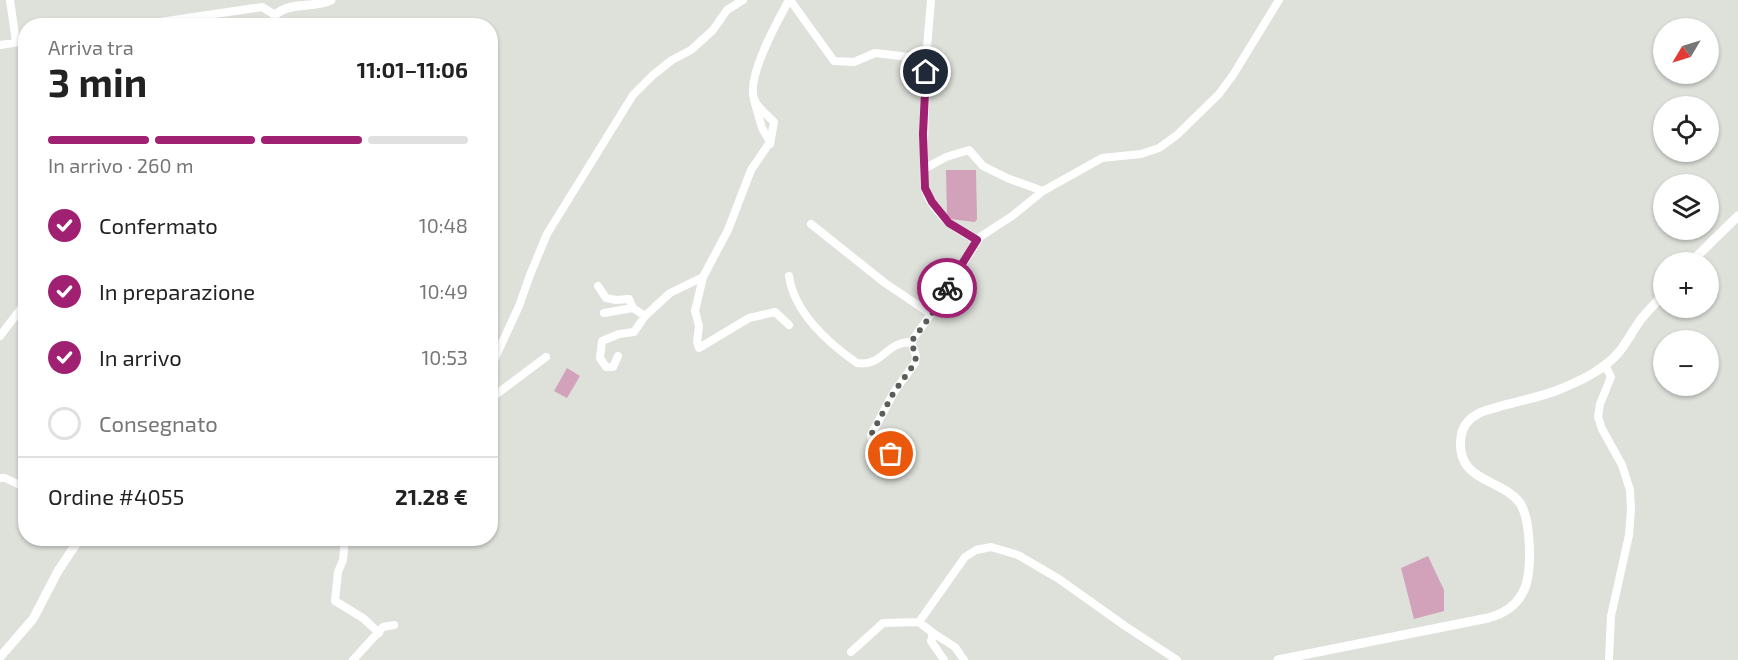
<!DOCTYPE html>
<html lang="it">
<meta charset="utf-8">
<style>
:root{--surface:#fff;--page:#f2f2f2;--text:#222;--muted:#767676;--line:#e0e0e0;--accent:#a02072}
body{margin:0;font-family:"Exo 2",sans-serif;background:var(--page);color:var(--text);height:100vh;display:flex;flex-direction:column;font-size:22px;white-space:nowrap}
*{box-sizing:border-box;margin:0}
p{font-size:20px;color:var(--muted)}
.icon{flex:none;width:33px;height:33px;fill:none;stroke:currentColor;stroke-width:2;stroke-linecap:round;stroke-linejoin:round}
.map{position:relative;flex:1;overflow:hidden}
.side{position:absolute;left:18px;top:18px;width:480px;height:528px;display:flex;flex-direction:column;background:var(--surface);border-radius:24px;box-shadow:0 2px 4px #0004}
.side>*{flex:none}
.needle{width:39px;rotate:232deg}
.buttons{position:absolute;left:1653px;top:18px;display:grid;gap:12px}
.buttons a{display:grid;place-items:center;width:66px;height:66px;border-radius:50%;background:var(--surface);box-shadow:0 2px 4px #0004;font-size:30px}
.pin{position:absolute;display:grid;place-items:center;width:51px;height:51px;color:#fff;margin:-26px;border:3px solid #fff;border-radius:50%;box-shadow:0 2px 6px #0007}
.courier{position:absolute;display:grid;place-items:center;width:60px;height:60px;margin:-30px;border:4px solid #a02072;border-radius:50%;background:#fff;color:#222;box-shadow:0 2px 8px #0007}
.overview em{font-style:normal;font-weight:700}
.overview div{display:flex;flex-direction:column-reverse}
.overview{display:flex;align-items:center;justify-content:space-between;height:102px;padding:0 30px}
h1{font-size:39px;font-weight:700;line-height:45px}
.bar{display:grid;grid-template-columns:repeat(4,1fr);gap:9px 6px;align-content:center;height:72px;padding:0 30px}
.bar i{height:8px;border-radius:4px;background:var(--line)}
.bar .active{background:var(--accent)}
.bar p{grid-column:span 4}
.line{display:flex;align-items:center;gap:15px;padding:0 30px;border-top:2px solid var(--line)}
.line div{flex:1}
ol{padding:0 30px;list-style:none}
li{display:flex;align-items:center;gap:18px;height:66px}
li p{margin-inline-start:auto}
li .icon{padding:6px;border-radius:50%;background:var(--accent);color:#fff;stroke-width:4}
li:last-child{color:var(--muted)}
li i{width:33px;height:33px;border:3px solid var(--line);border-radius:50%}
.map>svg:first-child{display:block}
</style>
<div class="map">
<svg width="1738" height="660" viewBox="0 0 1738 660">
<rect width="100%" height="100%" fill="#dee1da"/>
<path fill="#d1a2ba" d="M946,170h30l1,49 -2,3 -25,-3 -3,-3z
M567,368l13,8 -13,22 -13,-7z
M1428,556l16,34v21l-30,8 -13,-51z"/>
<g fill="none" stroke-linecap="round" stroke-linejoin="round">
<path stroke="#fff" stroke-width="8" d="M10,0l6,42
M790,0l44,61 20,1 21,-9 51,6c1,34 -3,68 -2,102 0,9 -1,20 1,28 7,24 31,41 52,51
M133,26l129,-19 13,8
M0,45l26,-4
M926,59l5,-59
M770,144l4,-22c-6,-6 -15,-13 -19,-21 -11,-21 23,-81 34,-101
M924,169l22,-12 23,-7 14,16 24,12 36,13
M811,224l74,59 46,31
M789,276c5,36 39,67 68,87 26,4 28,-21 54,-21l5,14 -1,7 -21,29 -23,43c1,12 9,18 20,19l4,-4
M703,277l-8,34 4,15 -2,16 2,6 50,-30 26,-6 14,13
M598,286l8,12 10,2 13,-1 4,9
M604,313l29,-5 12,8
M0,336l26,-34
M911,342l20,-28 49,-77 32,-21 31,-25 59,-33 39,-4 18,-6 18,-13 42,-41 14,-19 46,-75
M618,356l-5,11h-7l-6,-9 2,-17 17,-7 15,-2 11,-16 25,-23 33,-16 25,-47 23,-60 19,-28 -8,-14 -8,-28
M1605,365l6,12 -11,27 -2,13 4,12 20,36 8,25 1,19 -2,26 -18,81 -2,44
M490,369l29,-63 11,-31 17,-41 86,-139 20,-20 19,-15 19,-10 22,-20 14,-20 16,-10
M490,399l56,-42
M0,478h5l21,10
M345,538l-2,22 -5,12 -3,29 28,17 16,15
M919,622l14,11 -2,8 13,19
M933,633l22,14 9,13
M851,652l32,-29 36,-1 46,-65 11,-7 15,-3 27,8 41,24 66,47 52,34
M353,660l30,-33 11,-2"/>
<path stroke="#fff" stroke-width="9" d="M274,26l1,-11c15,-14 38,-6 56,-15
M1691,262l47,-46
M0,657l33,-38 25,-48 22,-33
M1278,660l210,-42c15,-4 28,-12 35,-26 10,-18 8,-72 -3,-89 -19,-25 -65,-21 -59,-66 1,-9 7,-18 15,-22 7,-5 17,-6 25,-9 19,-5 39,-9 57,-16 22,-9 46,-20 61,-38 9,-11 15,-24 23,-34 7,-9 15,-16 22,-24"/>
</g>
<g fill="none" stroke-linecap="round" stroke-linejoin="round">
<path stroke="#5b5d59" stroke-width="6" stroke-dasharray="0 10.8" d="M891,454c-11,-1 -18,-7 -20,-19l23,-43 21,-29 1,-7 -5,-14 21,-28 15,-26"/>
<path stroke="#a02072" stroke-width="8" d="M926,72l-3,62 2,54 7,14 17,21 28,17 -30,48"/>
</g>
</svg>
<div class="buttons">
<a><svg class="needle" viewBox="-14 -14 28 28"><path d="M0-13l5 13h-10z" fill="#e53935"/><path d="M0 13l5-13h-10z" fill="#767676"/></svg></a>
<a><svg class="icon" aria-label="locate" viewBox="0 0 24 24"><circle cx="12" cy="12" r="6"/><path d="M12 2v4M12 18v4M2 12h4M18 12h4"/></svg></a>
<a><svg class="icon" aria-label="layers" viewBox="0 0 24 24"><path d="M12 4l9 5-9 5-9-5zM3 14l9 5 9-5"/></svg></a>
<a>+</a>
<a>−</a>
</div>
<div class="pin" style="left:891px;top:454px;background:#ea580c"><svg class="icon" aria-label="bag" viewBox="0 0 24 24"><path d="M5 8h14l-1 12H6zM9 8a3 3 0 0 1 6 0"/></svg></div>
<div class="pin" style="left:926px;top:72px;background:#1f2937"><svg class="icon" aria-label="home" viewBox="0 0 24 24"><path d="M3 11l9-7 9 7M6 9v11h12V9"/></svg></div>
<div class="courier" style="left:947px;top:288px"><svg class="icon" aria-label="bike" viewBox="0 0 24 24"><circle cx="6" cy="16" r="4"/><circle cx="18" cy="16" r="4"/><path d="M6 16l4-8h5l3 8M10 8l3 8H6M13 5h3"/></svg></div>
<section class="side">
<div class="overview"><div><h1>3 min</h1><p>Arriva tra</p></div><em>11:01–11:06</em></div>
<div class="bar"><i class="active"></i><i class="active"></i><i class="active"></i><i></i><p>In arrivo · 260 m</p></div>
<ol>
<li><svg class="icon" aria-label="check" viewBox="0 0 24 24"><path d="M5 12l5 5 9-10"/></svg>Confermato<p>10:48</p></li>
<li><svg class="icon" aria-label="check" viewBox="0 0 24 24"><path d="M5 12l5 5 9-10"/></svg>In preparazione<p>10:49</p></li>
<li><svg class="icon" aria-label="check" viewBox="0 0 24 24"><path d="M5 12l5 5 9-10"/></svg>In arrivo<p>10:53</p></li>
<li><i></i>Consegnato</li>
</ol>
<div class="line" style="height:78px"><div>Ordine #4055</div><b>21.28 €</b></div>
</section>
</div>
